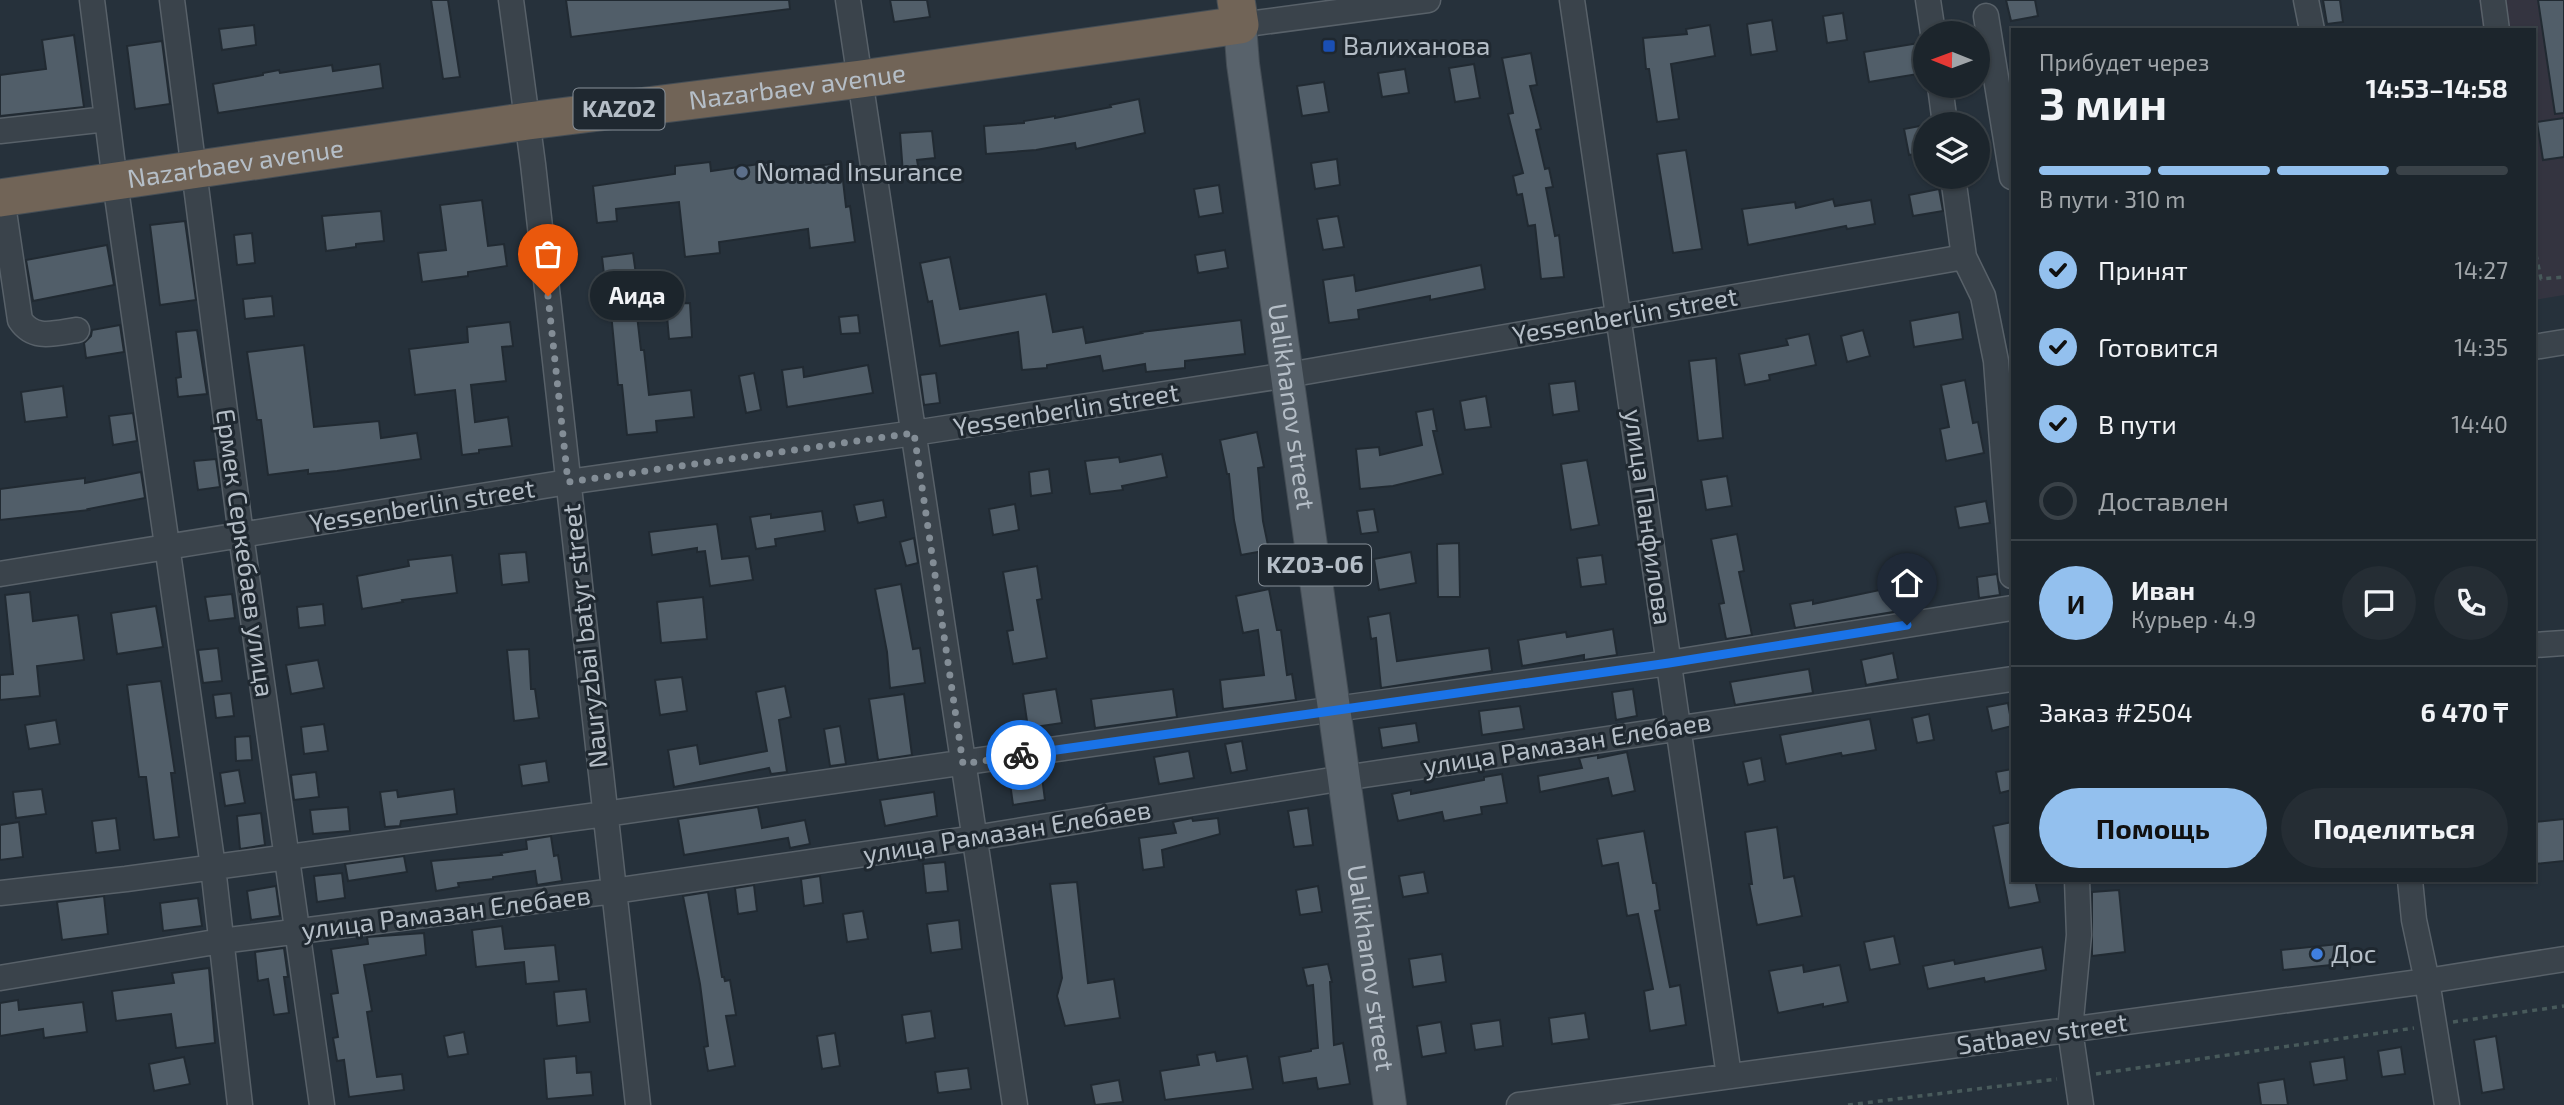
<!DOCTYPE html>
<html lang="ru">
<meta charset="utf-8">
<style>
:root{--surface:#1c252c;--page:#252d34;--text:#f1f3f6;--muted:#a0a5a9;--line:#3a4248;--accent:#93c0ee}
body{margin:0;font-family:"Exo 2",sans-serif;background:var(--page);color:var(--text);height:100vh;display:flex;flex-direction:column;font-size:26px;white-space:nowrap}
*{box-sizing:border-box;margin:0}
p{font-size:23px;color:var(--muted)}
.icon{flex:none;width:38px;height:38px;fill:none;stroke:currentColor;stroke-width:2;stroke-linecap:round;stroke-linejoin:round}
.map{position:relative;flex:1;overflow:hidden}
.panel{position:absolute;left:2011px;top:28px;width:525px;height:854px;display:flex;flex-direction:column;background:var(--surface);border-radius:0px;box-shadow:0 2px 5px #0004,0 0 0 2px var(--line)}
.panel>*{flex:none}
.needle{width:46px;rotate:271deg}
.controls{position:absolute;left:1913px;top:21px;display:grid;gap:14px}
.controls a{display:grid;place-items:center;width:77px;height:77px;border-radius:50%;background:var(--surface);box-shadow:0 2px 5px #0004,0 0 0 2px var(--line);font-size:35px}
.pin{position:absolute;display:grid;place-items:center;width:60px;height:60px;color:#fff;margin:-72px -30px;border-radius:50% 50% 50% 0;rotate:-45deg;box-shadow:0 0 7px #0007}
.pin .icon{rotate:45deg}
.courier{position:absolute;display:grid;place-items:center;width:70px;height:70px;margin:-35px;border:5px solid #1a73e8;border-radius:50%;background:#fff;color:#222;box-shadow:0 2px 9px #0007}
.bubble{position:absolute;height:49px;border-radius:24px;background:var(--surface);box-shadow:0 2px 5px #0004,0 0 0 2px var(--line);font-size:23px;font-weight:700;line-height:49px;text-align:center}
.overview em{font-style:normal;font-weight:700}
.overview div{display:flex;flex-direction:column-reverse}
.overview{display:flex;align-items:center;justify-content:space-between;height:119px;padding:0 28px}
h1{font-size:46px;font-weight:700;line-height:52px}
.bar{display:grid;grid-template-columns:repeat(4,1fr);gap:10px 7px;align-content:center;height:84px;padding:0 28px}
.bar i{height:9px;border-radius:5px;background:var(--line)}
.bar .selected{background:var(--accent)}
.bar p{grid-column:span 4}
.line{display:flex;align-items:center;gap:18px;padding:0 28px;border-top:2px solid var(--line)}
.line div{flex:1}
.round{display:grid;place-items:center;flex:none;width:74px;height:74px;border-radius:37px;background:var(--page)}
ol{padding:0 28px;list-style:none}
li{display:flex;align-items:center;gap:21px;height:77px}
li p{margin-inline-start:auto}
li .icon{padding:7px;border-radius:50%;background:var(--accent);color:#111;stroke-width:4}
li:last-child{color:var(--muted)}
li i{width:38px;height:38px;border:4px solid var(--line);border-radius:50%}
.action{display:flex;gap:14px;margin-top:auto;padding:14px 28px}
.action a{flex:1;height:80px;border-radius:42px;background:var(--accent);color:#111;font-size:28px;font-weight:700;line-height:80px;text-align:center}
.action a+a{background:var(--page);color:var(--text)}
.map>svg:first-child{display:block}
</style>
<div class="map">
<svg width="2564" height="1105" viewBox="0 0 2564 1105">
<rect width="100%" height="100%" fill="#26313b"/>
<path fill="#343440" d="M2479,0h85v295l-30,5v-270h-51z"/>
<path fill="#515e69" stroke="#212a32" stroke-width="2" d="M431,0h17l12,77 -17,2z
M566,0h223l1,9 -219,28z
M890,0h37l3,17 -36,5z
M2006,0h29l3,16 -27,5z
M2323,0h17l3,22 -16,2z
M2538,0h26v113l-9,1z
M1843,13l4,27 -20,3 -4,-27z
M1772,20l5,31 -26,4 -4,-31z
M254,25l2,20 -34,5 -3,-21z
M1710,25l5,31 -44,8 8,55 -22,3 -8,-53h-3l-3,-31 44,-4 -1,-5z
M74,35l10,72 -84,9v-41l46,-6 -4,-29z
M162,41l8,63 -35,5 -8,-63z
M1919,43l5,30 -55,9 -5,-30z
M1531,53l6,32 -7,1 11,43 -5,1 9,39 4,-1 4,19 -7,1 9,48 4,-1 5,42 -23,2 -6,-54 -7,1 -6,-32 -5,1 -4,-19 10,-3 -15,-59 5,-1 -11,-55z
M380,64l3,24 -165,25 -5,-29 50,-9v-2l16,-3 1,3 52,-8 1,6z
M1474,64l6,34 -25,4 -6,-34z
M1405,69l4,24 -27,4 -4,-24z
M1324,82l5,30 -27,4 -5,-30z
M1139,99l6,34 -69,16 -1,-6 -39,7 -50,4 -2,-28 40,-3v-2l31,-5v2l56,-11 -1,-2z
M2564,118v39l-21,3 -6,-38z
M1925,125v27l-16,3 -5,-26z
M932,131l3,27 -18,2 2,11 -16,3 -3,-41z
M1686,150l16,99 -29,4 -16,-99z
M1337,159l3,26 -25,4 -4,-26z
M710,162l1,9 61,-9 1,9 68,-8 5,44 4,-1 5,36 -45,6 -2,-19 -89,13 1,11 -35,4 -6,-55 -63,7 1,12 -20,2 -4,-37 82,-12v-8z
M1219,185l4,28 -24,4 -5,-28z
M1939,189l4,22 -30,5 -4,-21z
M1833,199l2,7 36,-6 4,24 -28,5 -1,-3 -98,19 -6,-36 53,-7 1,6z
M482,200l6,46 16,-2 3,22 -39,6v4l-46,6 -4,-29 28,-3 -6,-45z
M381,211l3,30 -28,3v3l-30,4 -4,-35z
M1338,216l6,31 -21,3 -6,-31z
M185,221l11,79 -36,5 -10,-80z
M252,233l3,30 -18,2 -3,-30z
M107,245l7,40 -81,16 -7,-41z
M1225,250l3,18 -30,5 -3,-18z
M633,253l5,36h-4l7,61h3l5,45 42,-5 3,27 -38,4 1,11 -30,3 -5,-50h-4l-9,-93h-3l-4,-35z
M950,257l10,52 86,-15 7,38 30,-5 3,16 56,-10 -1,-1 100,-12 4,34 -60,7v7l-39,4 -1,-8 -42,7 -3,-15 -53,9v3l-25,2 -4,-38 -78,14 -8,-45 -4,1 -8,-39z
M1481,265l4,24 -55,11v-4l-72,14 1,9 -30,4 -6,-43 31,-5 2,16z
M272,296l2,20 -29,3 -2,-20z
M690,303l2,34 -23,2 -3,-35z
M1959,312l4,27 -49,8 -4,-26z
M858,315l2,18 -19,1 -2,-17z
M510,322l3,24 -11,1 4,34 -35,4 4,37 33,-5 4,29 -33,4v3l-17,2 -7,-65 -40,5 -6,-46 59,-7 -1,-15z
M120,325l4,27 -38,6 -2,-15 7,-7 1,-6z
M197,330l10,64 -29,3 -2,-19 5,-1 -5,-45z
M1863,330l7,26 -23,6 -6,-26z
M1809,334l7,31 -47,10 1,5 -25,5 -6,-31 49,-9 -2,-6z
M304,345l10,82 65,-6 2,17 36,-5 4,26 -84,12 -29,3v-4l-40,5 -7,-55h-4l-10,-68z
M1716,358l7,80 -25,3 -9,-80z
M868,365l5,28 -86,14 -5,-37 21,-3 1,10z
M754,373l7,37 -15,3 -7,-37z
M936,373l4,30 -16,2 -4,-30z
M1965,380l8,43 5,-1 6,31 -38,8 -6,-32 9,-2 -8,-42z
M1575,381l4,30 -26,4 -4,-31z
M63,386l4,31 -42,5 -4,-30z
M1486,396l5,31 -26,3 -5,-29z
M1433,409l4,22h-4l10,43 -50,12 -33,3 -4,-40 23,-2 1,8 42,-10 -6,-33z
M133,413l4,28 -24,4 -4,-29z
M1257,432l7,35 -6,1 5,53 6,29 -28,5 -7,-35 -5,-46h-2l-7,-34z
M1162,454l5,23 -45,9 1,4 -33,4 -5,-33 34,-4 1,5z
M216,459l4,28 -22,3 -4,-29z
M1587,460l12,65 -28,5 -10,-66z
M1049,469l3,24 -21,3 -2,-24z
M141,472l4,26 -57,11 1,1 -89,10v-31l85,-11v5z
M1727,476l5,30 -26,4 -5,-30z
M883,500l3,17 -28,6 -4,-18z
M1986,501l4,22 -31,5 -4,-21z
M1015,504l4,26 -26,5 -4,-26z
M1374,509l4,23 -17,2 -4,-23z
M822,511l3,20 -50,8 1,7 -20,3 -6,-32 21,-3v4z
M717,524l5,35 27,-3 4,24 -43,6 -5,-35 -8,1v-4l-45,7 -3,-23z
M1737,534l7,37 -5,1 13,63 -26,4 -7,-35 5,-1 -13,-64z
M914,538l4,25 -12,3 -6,-24z
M1459,543l1,54h-22l-1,-53z
M526,552l3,30 -27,3 -3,-31z
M1411,552l5,31 -37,7 -5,-31z
M452,555l5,38 -55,7 1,2 -41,7 -5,-33 52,-10 -1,-6z
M1602,555l4,29 -25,3 -4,-29z
M1037,566l5,33 -5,1 10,58 -34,6 -6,-33 6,-1 -10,-58z
M1997,574l3,21 -21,3 -2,-21z
M1922,575l2,32 -129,21 -5,-24 23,-4v4l86,-18v-9z
M901,584l12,65 7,-1 5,35 -35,5 -3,-36 -12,-63z
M1269,589l8,41h4l6,45 5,-1 4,26 -73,9 -3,-29 44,-5 -6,-45 -15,3 -7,-37z
M30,592l3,29 45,-6 6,45 -47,6 3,30 -40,4v-25l13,-1 -8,-79z
M232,594l3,24 -26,3 -4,-24z
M703,597l4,42 -46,4 -4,-41z
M323,604l2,21 -26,3 -2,-21z
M156,606l7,41 -46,7 -6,-41z
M1390,613l7,48 92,-13 3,23 -111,17 -5,-50 -5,1 -3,-22z
M1613,629l4,26 -33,5v-5l-62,11 -4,-26 48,-8 1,5z
M218,648l4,33 -19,2 -5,-33z
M529,649l2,40h4l4,29 -25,3 -7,-71z
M1893,653l5,26 -32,6 -5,-25z
M318,660l6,28 -33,6 -5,-29z
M1809,669l4,24 -78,12 -5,-23z
M682,677l5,34 -27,4 -5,-35z
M161,681l14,92h-4l8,64 -25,3 -8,-63h-7l-12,-92z
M785,686l6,31 -12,3 8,52 -16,2 -2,-6 -95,19 -6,-37 29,-5 3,19 67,-13 -11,-59z
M1056,689l6,34 -34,5 -5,-34z
M1173,689l4,28 -82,11 -4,-29z
M1633,689l4,27 -21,4 -4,-28z
M231,693l3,23 -18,2 -3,-23z
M904,694l8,61 -34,5 -9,-61z
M2008,703l4,23 -20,5 -5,-24z
M1520,706l4,23 -42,6 -3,-24z
M1929,714l5,26 -17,3 -5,-25z
M1870,719l6,31 -34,6 -1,-3 -55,11 -6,-29z
M56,720l4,24 -31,5 -4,-24z
M1416,723l3,19 -37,6 -3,-20z
M324,724l4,27 -24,3 -3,-27z
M840,726l6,38 -16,2 -6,-37z
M250,736l2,24 -16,1 -1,-24z
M1242,741l5,29 -16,3 -6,-29z
M1189,751l5,27 -35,6 -5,-27z
M1627,752l8,39 -23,5 -4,-18 -68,14 -2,-16 44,-8 -3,-10 19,-3v3z
M1761,758l4,23 -17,4 -5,-23z
M546,761l3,21 -27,4 -3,-21z
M2012,769v21l-12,3 -4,-21z
M239,770l6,33 -20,3 -5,-33z
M316,772l3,25 -25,3 -3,-25z
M1502,774l5,29 -26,4 1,7 -38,7 -2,-9 -44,9 -6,-27 19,-4v4l73,-14v-3z
M1042,777l3,23 -32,5 -3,-22z
M42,789l4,25 -30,4 -3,-26z
M454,789l3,25 -56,7 -1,5 -15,1 -5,-35 17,-2 1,7z
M934,792l3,24 -52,10 -5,-26z
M348,807l2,24 -37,3 -3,-24z
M758,807l4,21 43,-8 5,24 -20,4 -2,-10 -104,17 -6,-36z
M1308,808l5,37 -19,2 -6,-36z
M261,813l4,32 -25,4 -3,-33z
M116,818l4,32 -24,3 -4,-32z
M1192,818l1,3 25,-3 2,16 -58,16 2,17 -21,3 -4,-32 37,-5 -3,-11z
M2564,819v42l-30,3v-42z
M19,822l4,35 -23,3v-35z
M2012,822v58h23l5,22 -31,6 -16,-82z
M1777,827l7,51 10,-2 8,40 -45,9 -8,-41h3l-7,-52z
M1644,831l9,52h3l4,27 -5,1 15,76 10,-2 6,40 -36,6 -6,-40 9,-2 -15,-75 -11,2 -9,-53 -16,3 -5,-27z
M551,836l3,20 4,-1 4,26 -25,4 -2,-14 -42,6v2l-35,4 1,4 -23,4 -5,-30 71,-6 -1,-2 26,-4 -1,-9z
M404,856l3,16 -59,9 -3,-17z
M945,862l3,29 -22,2 -3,-29z
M1424,872l4,21 -25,4 -4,-21z
M342,873l3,25 -28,4 -3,-26z
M820,876l3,27 -19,3 -3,-27z
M1077,882l11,101 26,-4 6,39 -55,8 -8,-30 5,-18 -12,-94z
M754,885l3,26 -19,3 -3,-26z
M276,886l4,30 -29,4 -4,-29z
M1318,886l4,26 -22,3 -4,-25z
M2119,890l6,62 -33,4v-64z
M708,892l14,85h2l1,4 5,-1 6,35 -10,1 9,50 -27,5 -4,-24 4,-1 -8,-62 -17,-88z
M104,896l4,38 -46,6 -5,-38z
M198,898l4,28 -39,5 -3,-28z
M863,911l5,28 -21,3 -4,-28z
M959,920l3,29 -31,4 -4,-29z
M502,926l3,23 50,-4 4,36 -33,3 -2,-22 -48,5 -4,-37z
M424,933l2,22 -62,10 8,46 -5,1 10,65 25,-3 2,16 -55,7 -5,-37 -7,1 -4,-23 5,-1 -7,-43 7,-1 -7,-44 37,-5 -1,-7z
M1894,936l6,28 -30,6 -6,-28z
M2348,943l2,20 -67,7 -2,-20z
M2042,947l4,23 -61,12 -1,-4 -56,11 -5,-23 31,-6 1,4z
M284,948l4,29h-4l5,36 -15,2 -6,-36 -10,2 -3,-29z
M1442,954l4,28 -33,5 -4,-28z
M1328,964l4,18h-2l4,63 9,-2 7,41 -32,5 -2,-11 -33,5 -4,-26 32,-6v-2l7,-1 -5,-63 -6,1 -4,-18z
M1803,965l1,7 36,-7 8,37 -25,5v-3l-45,9 -9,-42z
M209,968l6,75 -39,5 -5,-34 -55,7 -4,-30 62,-8 -2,-10z
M586,989l4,33 -33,4 -3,-34z
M18,1000l1,10 64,-8 4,30 -43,6 -1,-9 -43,7v-33z
M931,1011l4,27 -29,5 -4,-28z
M1585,1013l4,26 -37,5 -3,-26z
M1500,1020l3,26 -28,4 -4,-26z
M1441,1022l5,31 -24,4 -5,-31z
M464,1032l4,22 -20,3 -4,-21z
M835,1033l5,33 -18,3 -5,-33z
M2496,1036l8,53 -22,4 -8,-53z
M2401,1047l4,27 -23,3 -4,-26z
M1215,1052l2,9 30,-5 6,33 -88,11 -5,-29 39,-6 -2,-10z
M576,1056l1,17 14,-1 2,23 -46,4 -3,-40z
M184,1057l6,27 -36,7 -5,-27z
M2344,1057l3,23 -33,5 -4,-23z
M968,1068l3,21 -33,4 -3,-21z
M2284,1079l4,26h-27l-3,-22z
M1119,1080l4,22 -28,3 -4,-20z"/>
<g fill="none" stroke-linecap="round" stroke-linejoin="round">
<g stroke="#586169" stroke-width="27">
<path id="minor" d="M92,0l23,182 98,685 27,238
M172,0l69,535 81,570
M511,0l22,164 105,941
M848,0l167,1105
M1572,0l157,1076
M1928,0l5,33
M2306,0l6,30
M2493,0l4,30
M1986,16l26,161
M1240,25l188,-25
M1940,86l5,38
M0,131l107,-12
M1953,177l11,80 19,39 13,65 16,215
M2,198l18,122c14,21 35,13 57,10
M2534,347l30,-5
M0,574l568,-92 346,-49 374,-58 676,-118
M2534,645l30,-2
M2077,880l2,55 -9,95 11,75
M2410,880l4,40 13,61 20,124
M0,893l126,-14 479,-65 730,-105 334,-46 343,-55
M0,978l221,-37 393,-50 360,-53 370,-60 668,-99
M1519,1105l908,-124 137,-22"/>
</g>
<g stroke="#434c54" stroke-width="34">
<g id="major">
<path id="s1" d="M1240,25l3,39 147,1041"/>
</g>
</g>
<g stroke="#454e56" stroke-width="39">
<g id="highway">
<path id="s2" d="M0,198l528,-77 333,-42 379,-54 -4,-25"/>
</g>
</g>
<path stroke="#485a5b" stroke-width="3.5" stroke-dasharray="5 5" stroke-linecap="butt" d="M2534,245l7,34 23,-2
M2453,1022l111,-16
M2096,1074l318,-46
M1848,1105l209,-26"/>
<use href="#minor" stroke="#3a434b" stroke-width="24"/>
<use href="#major" stroke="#58626b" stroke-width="32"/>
<use href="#highway" stroke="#716457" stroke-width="37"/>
</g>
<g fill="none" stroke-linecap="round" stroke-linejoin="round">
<path stroke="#838d96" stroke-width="7" stroke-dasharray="0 12.6" d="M548,296l20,186 346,-49 49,331 58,-9"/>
<path stroke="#1a73e8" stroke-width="9" d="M1021,755l648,-92 238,-38"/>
</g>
<rect fill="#1a4fb4" stroke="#1f2830" stroke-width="2.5" x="1322" y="39" width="14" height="14" rx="3.5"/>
<circle fill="#5c6f8a" stroke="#1f2830" stroke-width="2.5" cx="742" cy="172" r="7"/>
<circle fill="#3f7fe0" stroke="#1f2830" stroke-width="2.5" cx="2317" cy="954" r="7"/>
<g text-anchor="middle" stroke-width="6" stroke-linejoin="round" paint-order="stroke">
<g fill="#1f2830" stroke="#88919a" stroke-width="2">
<rect x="573.5" y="88.5" width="91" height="41" rx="5"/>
<rect x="1259" y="544.5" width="112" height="41" rx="5"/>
</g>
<g font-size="24" font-weight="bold" fill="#b5bec7">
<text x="619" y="117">KАZ02</text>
<text x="1315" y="573">KZ03-06</text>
</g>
<g font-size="26" fill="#b5bec7" stroke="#1f2830" text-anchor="start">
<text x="1343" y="55">Валиханова</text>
<text x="756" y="181">Nomad Insurance</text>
<text x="2331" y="963">Дос</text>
</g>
<g font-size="26" fill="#b5bec7" stroke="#1f2830">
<text dy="9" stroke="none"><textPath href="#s2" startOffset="805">Nazarbaev avenue</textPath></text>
<text dy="9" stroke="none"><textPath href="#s2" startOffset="238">Nazarbaev avenue</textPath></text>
<text transform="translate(1625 316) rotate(-10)" y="9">Yessenberlin street</text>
<text dy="9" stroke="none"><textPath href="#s1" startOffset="385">Ualikhanov street</textPath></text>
<text transform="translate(1066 410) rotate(-9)" y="9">Yessenberlin street</text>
<text transform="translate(422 506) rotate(-9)" y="9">Yessenberlin street</text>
<text transform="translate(1648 517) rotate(82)" y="9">улица Панфилова</text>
<text transform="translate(245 553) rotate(82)" y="9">Ермек Серкебаев улица</text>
<text transform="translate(585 636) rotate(-96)" y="9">Nauryzbai batyr street</text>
<text transform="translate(1567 744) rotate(-9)" y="9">улица Рамазан Елебаев</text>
<text transform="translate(1007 832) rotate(-9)" y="9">улица Рамазан Елебаев</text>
<text transform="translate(446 913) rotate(-7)" y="9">улица Рамазан Елебаев</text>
<text dy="9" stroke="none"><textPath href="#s1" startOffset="952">Ualikhanov street</textPath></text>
<text transform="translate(2042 1034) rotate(-8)" y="9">Satbaev street</text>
</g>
</g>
</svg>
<div class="controls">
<a><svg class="needle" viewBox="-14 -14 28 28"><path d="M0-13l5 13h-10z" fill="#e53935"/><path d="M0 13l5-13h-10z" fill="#a0a5a9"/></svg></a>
<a><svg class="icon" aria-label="layers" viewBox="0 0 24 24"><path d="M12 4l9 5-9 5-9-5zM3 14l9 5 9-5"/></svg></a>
</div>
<div class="pin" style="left:548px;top:296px;background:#ea580c"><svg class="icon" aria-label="bag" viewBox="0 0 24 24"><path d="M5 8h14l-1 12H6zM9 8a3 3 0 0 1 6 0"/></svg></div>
<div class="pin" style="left:1907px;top:625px;background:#1f2937"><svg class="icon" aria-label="home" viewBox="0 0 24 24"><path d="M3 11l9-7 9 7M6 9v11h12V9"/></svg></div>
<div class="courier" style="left:1021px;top:755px"><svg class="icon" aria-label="bike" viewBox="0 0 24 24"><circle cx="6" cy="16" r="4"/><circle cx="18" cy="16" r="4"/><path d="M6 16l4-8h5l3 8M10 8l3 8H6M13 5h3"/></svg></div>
<div class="bubble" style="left:590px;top:271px;width:94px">Аида</div>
<section class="panel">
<div class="overview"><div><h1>3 мин</h1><p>Прибудет через</p></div><em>14:53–14:58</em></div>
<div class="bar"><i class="selected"></i><i class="selected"></i><i class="selected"></i><i></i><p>В пути · 310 m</p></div>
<ol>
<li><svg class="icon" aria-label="check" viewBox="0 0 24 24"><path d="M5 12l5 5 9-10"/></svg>Принят<p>14:27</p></li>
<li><svg class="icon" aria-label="check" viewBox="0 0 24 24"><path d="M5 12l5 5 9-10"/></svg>Готовится<p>14:35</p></li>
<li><svg class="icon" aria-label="check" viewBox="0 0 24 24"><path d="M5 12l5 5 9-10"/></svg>В пути<p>14:40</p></li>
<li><i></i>Доставлен</li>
</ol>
<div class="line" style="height:126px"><b class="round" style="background:var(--accent);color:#111">И</b><div><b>Иван</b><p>Курьер · 4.9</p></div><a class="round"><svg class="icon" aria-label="chat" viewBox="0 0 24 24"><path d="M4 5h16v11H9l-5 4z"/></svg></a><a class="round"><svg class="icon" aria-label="phone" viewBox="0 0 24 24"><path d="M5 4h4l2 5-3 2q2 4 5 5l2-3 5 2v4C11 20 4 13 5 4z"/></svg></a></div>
<div class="line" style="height:91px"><div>Заказ #2504</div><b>6 470 ₸</b></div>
<div class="action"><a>Помощь</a><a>Поделиться</a></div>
</section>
</div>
